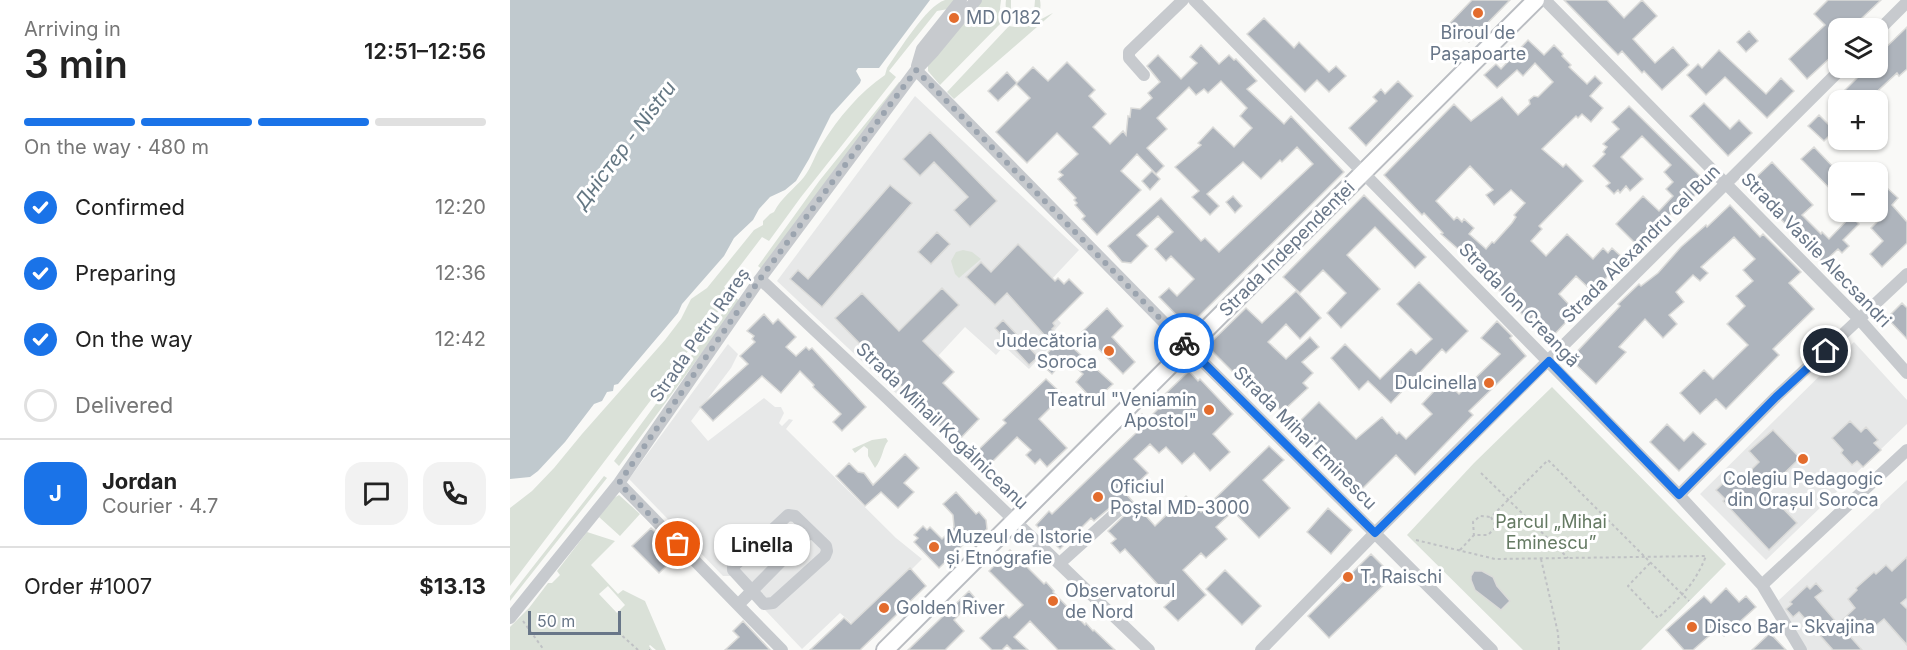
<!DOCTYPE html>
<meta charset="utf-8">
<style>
:root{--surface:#fff;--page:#f2f2f2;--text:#222;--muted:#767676;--line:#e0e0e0;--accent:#1a73e8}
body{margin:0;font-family:Inter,sans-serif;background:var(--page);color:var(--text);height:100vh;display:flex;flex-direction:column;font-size:22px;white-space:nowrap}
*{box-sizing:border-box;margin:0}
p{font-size:20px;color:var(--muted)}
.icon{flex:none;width:33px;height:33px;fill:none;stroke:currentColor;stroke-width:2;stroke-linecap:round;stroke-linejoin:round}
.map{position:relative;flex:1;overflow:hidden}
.drawer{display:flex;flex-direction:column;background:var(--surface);width:510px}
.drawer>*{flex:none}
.tools{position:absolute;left:1318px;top:18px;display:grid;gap:12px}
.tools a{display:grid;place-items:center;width:60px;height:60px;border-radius:12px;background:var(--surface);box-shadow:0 2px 4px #0004;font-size:30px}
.scale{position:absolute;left:18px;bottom:15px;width:93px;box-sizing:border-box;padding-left:6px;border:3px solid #687688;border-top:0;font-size:16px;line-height:21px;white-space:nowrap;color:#687688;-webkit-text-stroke:4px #fff;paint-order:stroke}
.pin{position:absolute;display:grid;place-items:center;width:51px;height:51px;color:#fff;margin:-26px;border:3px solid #fff;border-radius:50%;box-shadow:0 2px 6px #0007}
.courier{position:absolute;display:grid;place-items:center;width:60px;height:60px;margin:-30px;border:4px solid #1a73e8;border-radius:50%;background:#fff;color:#222;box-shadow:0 2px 8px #0007}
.bubble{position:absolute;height:42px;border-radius:18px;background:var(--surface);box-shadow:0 2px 4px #0004;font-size:20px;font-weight:600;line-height:42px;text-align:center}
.summary em{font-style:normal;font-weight:600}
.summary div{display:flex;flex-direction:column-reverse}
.summary{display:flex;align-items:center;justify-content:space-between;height:102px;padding:0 24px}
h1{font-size:39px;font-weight:600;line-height:45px}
.bar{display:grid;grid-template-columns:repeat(4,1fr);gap:9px 6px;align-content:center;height:72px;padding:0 24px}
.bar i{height:8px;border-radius:4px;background:var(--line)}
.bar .on{background:var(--accent)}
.bar p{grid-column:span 4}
.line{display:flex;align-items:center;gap:15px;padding:0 24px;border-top:2px solid var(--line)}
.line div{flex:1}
.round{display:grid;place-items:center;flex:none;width:63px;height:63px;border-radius:18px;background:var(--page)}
ol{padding:0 24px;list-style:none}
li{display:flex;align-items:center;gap:18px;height:66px}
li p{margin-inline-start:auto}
li .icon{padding:6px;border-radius:50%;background:var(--accent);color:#fff;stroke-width:4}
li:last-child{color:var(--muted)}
li i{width:33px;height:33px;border:3px solid var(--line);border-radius:50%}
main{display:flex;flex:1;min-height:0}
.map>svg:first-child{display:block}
</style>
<main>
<section class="drawer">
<div class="summary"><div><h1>3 min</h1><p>Arriving in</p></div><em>12:51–12:56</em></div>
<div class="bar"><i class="on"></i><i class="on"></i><i class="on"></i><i></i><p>On the way · 480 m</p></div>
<ol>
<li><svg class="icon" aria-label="check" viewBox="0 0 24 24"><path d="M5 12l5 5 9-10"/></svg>Confirmed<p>12:20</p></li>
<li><svg class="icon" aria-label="check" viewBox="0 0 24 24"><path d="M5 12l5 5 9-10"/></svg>Preparing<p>12:36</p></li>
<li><svg class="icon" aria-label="check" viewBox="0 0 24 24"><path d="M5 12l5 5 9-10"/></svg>On the way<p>12:42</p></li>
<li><i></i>Delivered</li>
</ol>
<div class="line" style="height:108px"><b class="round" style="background:var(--accent);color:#fff">J</b><div><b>Jordan</b><p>Courier · 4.7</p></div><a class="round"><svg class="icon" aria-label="chat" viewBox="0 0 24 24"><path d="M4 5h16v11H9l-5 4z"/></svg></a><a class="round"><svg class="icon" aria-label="phone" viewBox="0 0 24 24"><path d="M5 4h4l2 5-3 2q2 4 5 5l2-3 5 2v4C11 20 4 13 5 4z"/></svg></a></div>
<div class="line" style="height:78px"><div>Order #1007</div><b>$13.13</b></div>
</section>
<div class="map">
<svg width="1397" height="650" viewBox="0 0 1397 650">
<rect width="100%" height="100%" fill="#f9f9f7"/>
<path fill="#e7e8e8" d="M405,96l164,154 -43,46 25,27 -6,7 6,5 -32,34 -25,-23 -8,9 -31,-28 -65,70 -123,-116z
M1344,342l53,58v24l-141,136 -66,-66z
M218,344l10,10 -7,14 -40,53 17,20 56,-43 11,9h6l3,6 -5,10 3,3 7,-7 4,1 -7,9 110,109 26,21 -67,67 -15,-13 -38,36 -69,-73h-10l-94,-97z
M1397,480v170h-101l-28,-49z"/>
<path fill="#dae1d8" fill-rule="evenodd" d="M435,0h10l-7,9 -11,2 -48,60 7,6 -95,120 -32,44 -7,-4 -38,50 8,6 -222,293v-78l22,-17 22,-23 28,-34 83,-94 16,-21 10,-20 16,-11 47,-58 9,-5v-4l7,-7 4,-2c7,-14 20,-23 30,-35 8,-10 11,-23 18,-33 17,-27 37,-51 63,-69l2,-7c12,-17 39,-62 58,-68z
M470,0h21l-1,8 3,13 -63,64 -12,-14v-6z
M496,0h5v9l9,9 8,-1 6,-5 1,-12h5c6,31 -39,31 -34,0z
M543,13l-99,86 -7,-7 62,-66c19,4 27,-5 44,-13z
M389,82l4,2 -140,186 -5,-4 62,-86z
M453,250l9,2 9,7 -22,19 -4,-4 -4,-13 5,-9z
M226,298l4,3 -121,165 -5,-5 113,-154 4,-1z
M1042,387l174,177 -85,86h-118l-116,-115 67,-72z
M376,438l2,3c-5,5 -5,17 -13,27l-7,-12v-7l-4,-3 -9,7 -3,-4 20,-9z
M94,476l3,2 -97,123v-5z
M109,495l21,19 -20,22 -21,-19 13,-18z
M77,532l28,9 -24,24 27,29 5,-4 22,11 21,49h-10l-6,-5 -1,1 3,4h-142v-23l19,-19 19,-25h4l8,-8 -3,-4zM98,586l17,19 -8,8 -18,-19z"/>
<path fill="#c0c9ce" d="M0,0h420l-51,68h-21l-2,3 5,9 -1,3 -29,32 -22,44 -13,22 -11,9 -15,7 -11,12 -6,11 -19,18 -10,18 -42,48 -4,9 -60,71 -4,1 -1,6 -6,1 -5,9 -8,3 -29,38 -27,29 -8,6 -20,2z"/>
<path fill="#aeb4bc" stroke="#dbdbd9" stroke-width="1.5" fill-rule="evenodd" d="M962,0h38l-41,42 -20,-18z
M1054,0h43l17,18 18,-18 15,16 -24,23 22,24 18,-16 16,18 -27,25 -18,-19 -2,2 -20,-22 -4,4z
M1318,0h53l-20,19 2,2 -7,7h-17v17l-9,9 2,2 -25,23 -18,-20 36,-34 -11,-11z
M754,18l30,30 5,-6 30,30 7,-6 10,10 -17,16 -12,-12 -12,12 -58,-58z
M1397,27v42l-8,7 -2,-3 -29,27h-33l32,-32h11v-13z
M1239,31l9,10 -12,11 -9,-10z
M1018,40l16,15 10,-10 9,9 -1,2 9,9 -2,2 18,17 8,-8 7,7 -12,13 13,12 -12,14 -9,-8 -4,4 -2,-2 -34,33 21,18 3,-3 17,17 -44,45 3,3 -11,12 15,15 21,-22 26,25 10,-11 5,5 4,-5 12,11 -31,33 -17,-16 -17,18 16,17 -6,6 1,1 -22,23 -57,-59 5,-4 -27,-27 -4,4 -24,-21 2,-1 -19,-20 -2,2 -38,-40 70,-71 17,17 31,-24 16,18 12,-11 -1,-4 5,-4 4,1 15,-15 -18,-19 -12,13 -6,-6 -20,18 -13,-13 12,-11 5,5zM960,166l23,24 -7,5 8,10 17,-15 14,13 -11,12 2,2 -4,6 -18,20 -2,-1 -6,7 -17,-15 5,-6 -10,-9 -2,3 -5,-5 -3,3 -18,-19z
M691,45l18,19 10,-9 5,5 2,-1 21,22 -10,8 37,35 7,-8 53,56 -156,155 -29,-30 10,-9 8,8 17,-17 -23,-23 -5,5 -11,-12 18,-17 -15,-16 -21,19 11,11 -17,17 -9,-1 -14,-16 53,-48 40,43 4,-3 14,14 94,-88 -16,-17 -15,15 -2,-2 -19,19 -18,-17 -36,32 12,12 -9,9 -18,-18 7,-6 -24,-24 26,-22 -3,-2 15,-16 21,20 18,-19 -12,-12 7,-8 -26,-27 -13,12 -4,-4 -8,6 -7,-8 -32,31 10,11 -20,19 17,18 -8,8 -19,-20 -16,17 20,19 -44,45 -15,-16 3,-3 -10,-11 2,-2 -3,-3 2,-2 -18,-19 5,-4 -4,-3 19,-18 -21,-21 -30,30 -31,-31 34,-34 -14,-14 17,-17 15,14 19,-19 28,28 -6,6 17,18 -13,13 17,17 13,-13 3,4 2,-19 2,1 1,-9 9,1 12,-11 -4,-5 12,-11 -13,-16 11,-11 23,24 16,-16 -7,-6z
M1209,50l47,44 15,-16 13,13 -27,27 -42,-41 -19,18 -19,-20 11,-11 4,4z
M497,72l10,11 -19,18 -10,-10z
M888,81l15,15 -47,50 -17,-18 28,-27 -4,-4 8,-8 4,5z
M1194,103l26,26 9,-9 13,13 -24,23 -38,-40z
M1119,106l78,77 -26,26 -3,-3 -39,41 -23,-23 27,-28 16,15 14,-15 -7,-7 7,-7 -9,-10 7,-7 -29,-29 -21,21 22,22 -13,12 -4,-5 -6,7 -2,-3 -4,4 -8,-8 4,-3 -17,-17 12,-12 -2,-2 4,-5 -4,-3 16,-15 -7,-7z
M1329,113v13l-15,15 -16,-15 11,-11 9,9z
M420,132l67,69 -27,26 -16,-17 14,-13 -34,-35 -14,14 -17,-17z
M1304,147l25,26v25l-38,-39z
M1262,162l41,43 -11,10 19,19 1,-2 7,7 22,-23 8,8 -16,16 6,6 -7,7 -4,-4 -15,14 -75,-78z
M642,171l8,8 -10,11 -8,-9z
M380,185l22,18 -90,104 -32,-28 8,-9 10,9z
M1376,187l12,11 -6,7 15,17v21l-25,24 -12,-13 13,-13 -12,-13 15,-15 -8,-7v-10z
M854,195l62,62 -11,11 -40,-41 -28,28 33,34 -39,39 -14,-15 19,-20 -23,-23 -23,23 -17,-16z
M723,196l9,10 -7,7 -9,-11z
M1220,205l30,32 3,-3 38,38 -12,11 25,26 -41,40 6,6 -53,54 -10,-10 -16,15 -20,-21 24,-23 9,9 35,-34 -21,-21 18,-18 -9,-10 17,-15 -10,-11 12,-11 -21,-22 -33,30 7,6 -8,8 -7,-6 -17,17 8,10 -15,13 8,9 -14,14 -18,-19 -26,28 7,5 -30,32 -26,-25 50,-53 -2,-2 21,-20 2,2 17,-13 23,-26 25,-22 1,2z
M427,232l13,12 -19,20 -13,-12z
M508,244l37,37 3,-3 6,6 5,-5 14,14 -30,30 2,3 -3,3 61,55 -19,17 -18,-19 7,-8 -17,-16 -14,16 -13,-12 15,-16 -47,-53 -12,12 -29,-28 15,-15 10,10z
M909,282l49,49 -22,22 -4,-4 -51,54 -23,-22 -9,9 -28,-32 14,-14 35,35 31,-30 5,5 16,-15 -35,-35z
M432,288l17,17 -36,36 31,31 -11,11 36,36 -23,24 -121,-125 27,-25 37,38z
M786,291l25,27 -21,21 -14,-15 -18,18 18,17 24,-22 9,10 -17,15 11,11 -10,10 5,5 -26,24 -20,-22 -5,6 -50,-50 39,-38 16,15z
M1392,303l5,5v31l-20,-21z
M597,308l16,18 -11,11 23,25 -12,12 -41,-42z
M254,314l9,10 5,-5 18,18 -10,10 10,9 10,-9 3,3 3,-2 54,59 -24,24 -9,-9 8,-8 -28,-27 1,-2 -14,-14 -19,22 -19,-17 -49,45 -13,-14 48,-43 -8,-8 15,-14 -3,-3 2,-3 -7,-5z
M493,320l35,37 -9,8 -34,-37z
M987,321l15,15 -2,2 16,18 -57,55 4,4 -58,60 -19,-20 -35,35 -65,-65 23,-23 37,37 26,-22 15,17 2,-2 7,7 26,-25 -10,-10 14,-15 -2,-2 9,-9 16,16 41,-40 -19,-16z
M679,371l9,10 2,-2 33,35 -20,20 17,18 -20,19 -16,-18 -12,11 -16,-17 -7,6 -9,-9 -16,15 14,14 -22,21 29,32 31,-30 15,16 68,-66 15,14 -21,20 27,28 -31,30 -26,-27 -17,16 11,12 -21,19 -5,-5 -18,17 23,25 -28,26 -14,-14 8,-7 -47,-51 -5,4 -9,-10 5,-4 -8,-8 20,-19 -2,-9 -8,-2 -24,20 -3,-3 -31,31 -24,-24 13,-14 3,3 86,-83 -7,-7 11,-10 5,6 18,-18 -4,-4z
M536,379l17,16 -24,24 28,29 -20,19 -7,-8 -5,5 -9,-9 5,-5 -14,-13 -30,30 -13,-13 32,-31 -3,-3z
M1340,421l11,11 5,-5 12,13 -4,3 7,7 -18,17 -6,-6 -5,4 -11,-12 2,-3 -11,-12z
M1157,424l17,17 9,-9 13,12 -27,27 -29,-29z
M1263,430l27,28 -34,33 31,32 -28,27 -46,-49 2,-2 -9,-9 18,-17 7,7 18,-18 -10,-11z
M395,454l14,14 -15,15 10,9 -16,16 -17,-16 -16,14 -29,-30 13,-13 9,9 6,1 9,12z
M446,492l20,22 3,-2 7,8 1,9 -14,12 -3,-3 -31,30 -25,-26 4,-4 -4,-3 9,-9 4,4 3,-3 12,12 12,-12 -1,-12 -10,-11z
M818,508l24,22 -21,24 -24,-22z
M141,528l27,27 -19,18 -27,-27z
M500,550l34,34 2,-2 8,9 -1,1 32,33 1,-2 7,8 1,-1 21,20h-57l-28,-29 -16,16 14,13h-16l-5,-5 -5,5h-10l-12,-12 20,-19 6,-4 3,3 14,-13 -34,-34z
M861,554l22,22 -64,62 -21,-22z
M1397,557v41l-6,5 6,6v36l-23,-26 -11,9 -8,-9 -17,15 14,16h-29l-34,-38 -6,5 -7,-8 6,-5 -2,-2 17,-16 3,3 6,-6 7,8 -8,6 23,27 17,-16 -7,-9 9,-9 -1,-2 18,-16 2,2 10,-9 6,6z
M400,568l16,18 -66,64h-50l34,-32 7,6z
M715,570l36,36 -19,19 -36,-36z
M964,571h8l11,6 4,9 13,15 -9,9 -26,-20 -4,-10v-4z
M1216,588l13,14 7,-6 10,11 -32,29 -7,-7 -24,21h-9l-18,-20 38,-34 7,7z
M459,591l6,7 -21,22 10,11 -19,19h-37z
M233,621l27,29h-45l14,-13 -6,-6z
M1260,633l16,17h-34z"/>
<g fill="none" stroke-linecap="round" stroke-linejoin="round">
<g stroke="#babdc2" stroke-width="20">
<path id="major" d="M375,650l651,-650"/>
</g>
<path stroke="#bfc1c4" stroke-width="2" stroke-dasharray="3 3" stroke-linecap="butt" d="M971,473l87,85
M964,536l-1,-14 7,-6 11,1
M906,540l79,19 211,-3c-12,30 -25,40 -48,62l-30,-32 22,-23
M950,550l14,-15h14l8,-8 -5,-10 57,-57 141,141
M1031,559l17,74 1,17
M13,621l21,29
M108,632l20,18
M139,650h1"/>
<path stroke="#c7cace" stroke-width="12" d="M684,0l485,495 83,90 39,65
M1035,0l315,320 47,53
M1368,31l29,-29
M407,66l5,-17 39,-49
M406,70l273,278 303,302
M634,75l-15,-17v-6l54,-52
M250,279l127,119 262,252
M109,483l163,167
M1169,495l97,-98 131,-123
M278,515l7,1 31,30 1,5 -2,5 -52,47 -9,1 -31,-34v-3z
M550,563l60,-54
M1252,585l145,-135
M228,605l72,-73
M0,618l109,-135 141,-204 156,-209 18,-19 42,-51
M751,650l114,-117 467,-465"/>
<use href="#major" stroke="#fff" stroke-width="16"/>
</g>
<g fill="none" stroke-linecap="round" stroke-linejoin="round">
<path stroke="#9ba4af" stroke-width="6" stroke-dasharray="0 10.8" d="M168,544l-59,-61 141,-204 156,-209 268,273"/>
<path stroke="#1a73e8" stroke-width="8" d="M674,343l191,190 174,-172 130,134 97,-98 50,-46"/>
</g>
<g fill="#e36c2d" stroke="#fff" stroke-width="2">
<circle cx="968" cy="13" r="6"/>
<circle cx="444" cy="18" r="6"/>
<circle cx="599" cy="351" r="6"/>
<circle cx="979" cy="383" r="6"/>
<circle cx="699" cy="410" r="6"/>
<circle cx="1293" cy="459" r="6"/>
<circle cx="588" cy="497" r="6"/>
<circle cx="424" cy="547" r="6"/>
<circle cx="838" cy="577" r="6"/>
<circle cx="543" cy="601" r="6"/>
<circle cx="374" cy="608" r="6"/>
<circle cx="1182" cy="627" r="6"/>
</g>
<g text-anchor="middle" stroke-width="6" stroke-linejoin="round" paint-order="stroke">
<g font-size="18" fill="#687688" stroke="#fff" text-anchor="start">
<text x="456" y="24">MD 0182</text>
<text x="968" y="39" text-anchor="middle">Biroul de<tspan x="968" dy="21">Pașapoarte</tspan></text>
<text x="587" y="347" text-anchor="end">Judecătoria<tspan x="587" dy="21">Soroca</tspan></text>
<text x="967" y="389" text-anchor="end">Dulcinella</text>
<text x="687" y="406" text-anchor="end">Teatrul "Veniamin<tspan x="687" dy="21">Apostol"</tspan></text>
<text x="1293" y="485" text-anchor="middle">Colegiu Pedagogic<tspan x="1293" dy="21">din Orașul Soroca</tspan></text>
<text x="600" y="493">Oficiul<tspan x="600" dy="21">Poștal MD-3000</tspan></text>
<text x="436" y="543">Muzeul de Istorie<tspan x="436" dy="21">și Etnografie</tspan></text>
<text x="850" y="583">T. Raischi</text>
<text x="555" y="597">Observatorul<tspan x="555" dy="21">de Nord</tspan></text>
<text x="386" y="614">Golden River</text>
<text x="1194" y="633">Disco Bar - Skvajina</text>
</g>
<g font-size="18" fill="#687688" stroke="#fff">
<text transform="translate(1131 244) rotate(-45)" y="6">Strada Alexandru cel Bun</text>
<text transform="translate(777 249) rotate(-45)" y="6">Strada Independenței</text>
<text transform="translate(1306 250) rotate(46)" y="6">Strada Vasile Alecsandri</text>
<text transform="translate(1009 305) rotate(46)" y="6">Strada Ion Creangă</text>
<text transform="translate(190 335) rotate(-55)" y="6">Strada Petru Rareș</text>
<text transform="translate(432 426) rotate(44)" y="6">Strada Mihail Kogălniceanu</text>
<text transform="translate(795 438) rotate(45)" y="6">Strada Mihai Eminescu</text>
</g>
<g font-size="18" fill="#657a63" stroke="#fff">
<text x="1041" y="528">Parcul „Mihai<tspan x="1041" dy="21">Eminescu”</tspan></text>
</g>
<g font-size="20" font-style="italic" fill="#647783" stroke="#fff">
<text transform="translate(115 145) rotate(-53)" y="7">Дністер - Nistru</text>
</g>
</g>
</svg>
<div class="tools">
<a><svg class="icon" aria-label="layers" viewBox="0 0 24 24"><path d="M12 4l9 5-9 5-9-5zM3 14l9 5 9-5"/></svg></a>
<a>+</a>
<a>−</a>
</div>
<div class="scale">50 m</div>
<div class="pin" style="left:168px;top:544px;background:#ea580c"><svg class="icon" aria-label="bag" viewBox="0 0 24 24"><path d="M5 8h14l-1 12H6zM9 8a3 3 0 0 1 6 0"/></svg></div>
<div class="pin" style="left:1316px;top:351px;background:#1f2937"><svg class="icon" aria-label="home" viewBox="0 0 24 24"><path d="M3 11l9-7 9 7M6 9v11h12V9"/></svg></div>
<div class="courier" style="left:674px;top:343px"><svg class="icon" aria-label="bike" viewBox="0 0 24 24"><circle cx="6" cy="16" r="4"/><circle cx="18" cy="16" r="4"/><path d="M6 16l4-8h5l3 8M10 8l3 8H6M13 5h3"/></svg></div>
<div class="bubble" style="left:204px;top:524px;width:96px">Linella</div>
</div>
</main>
